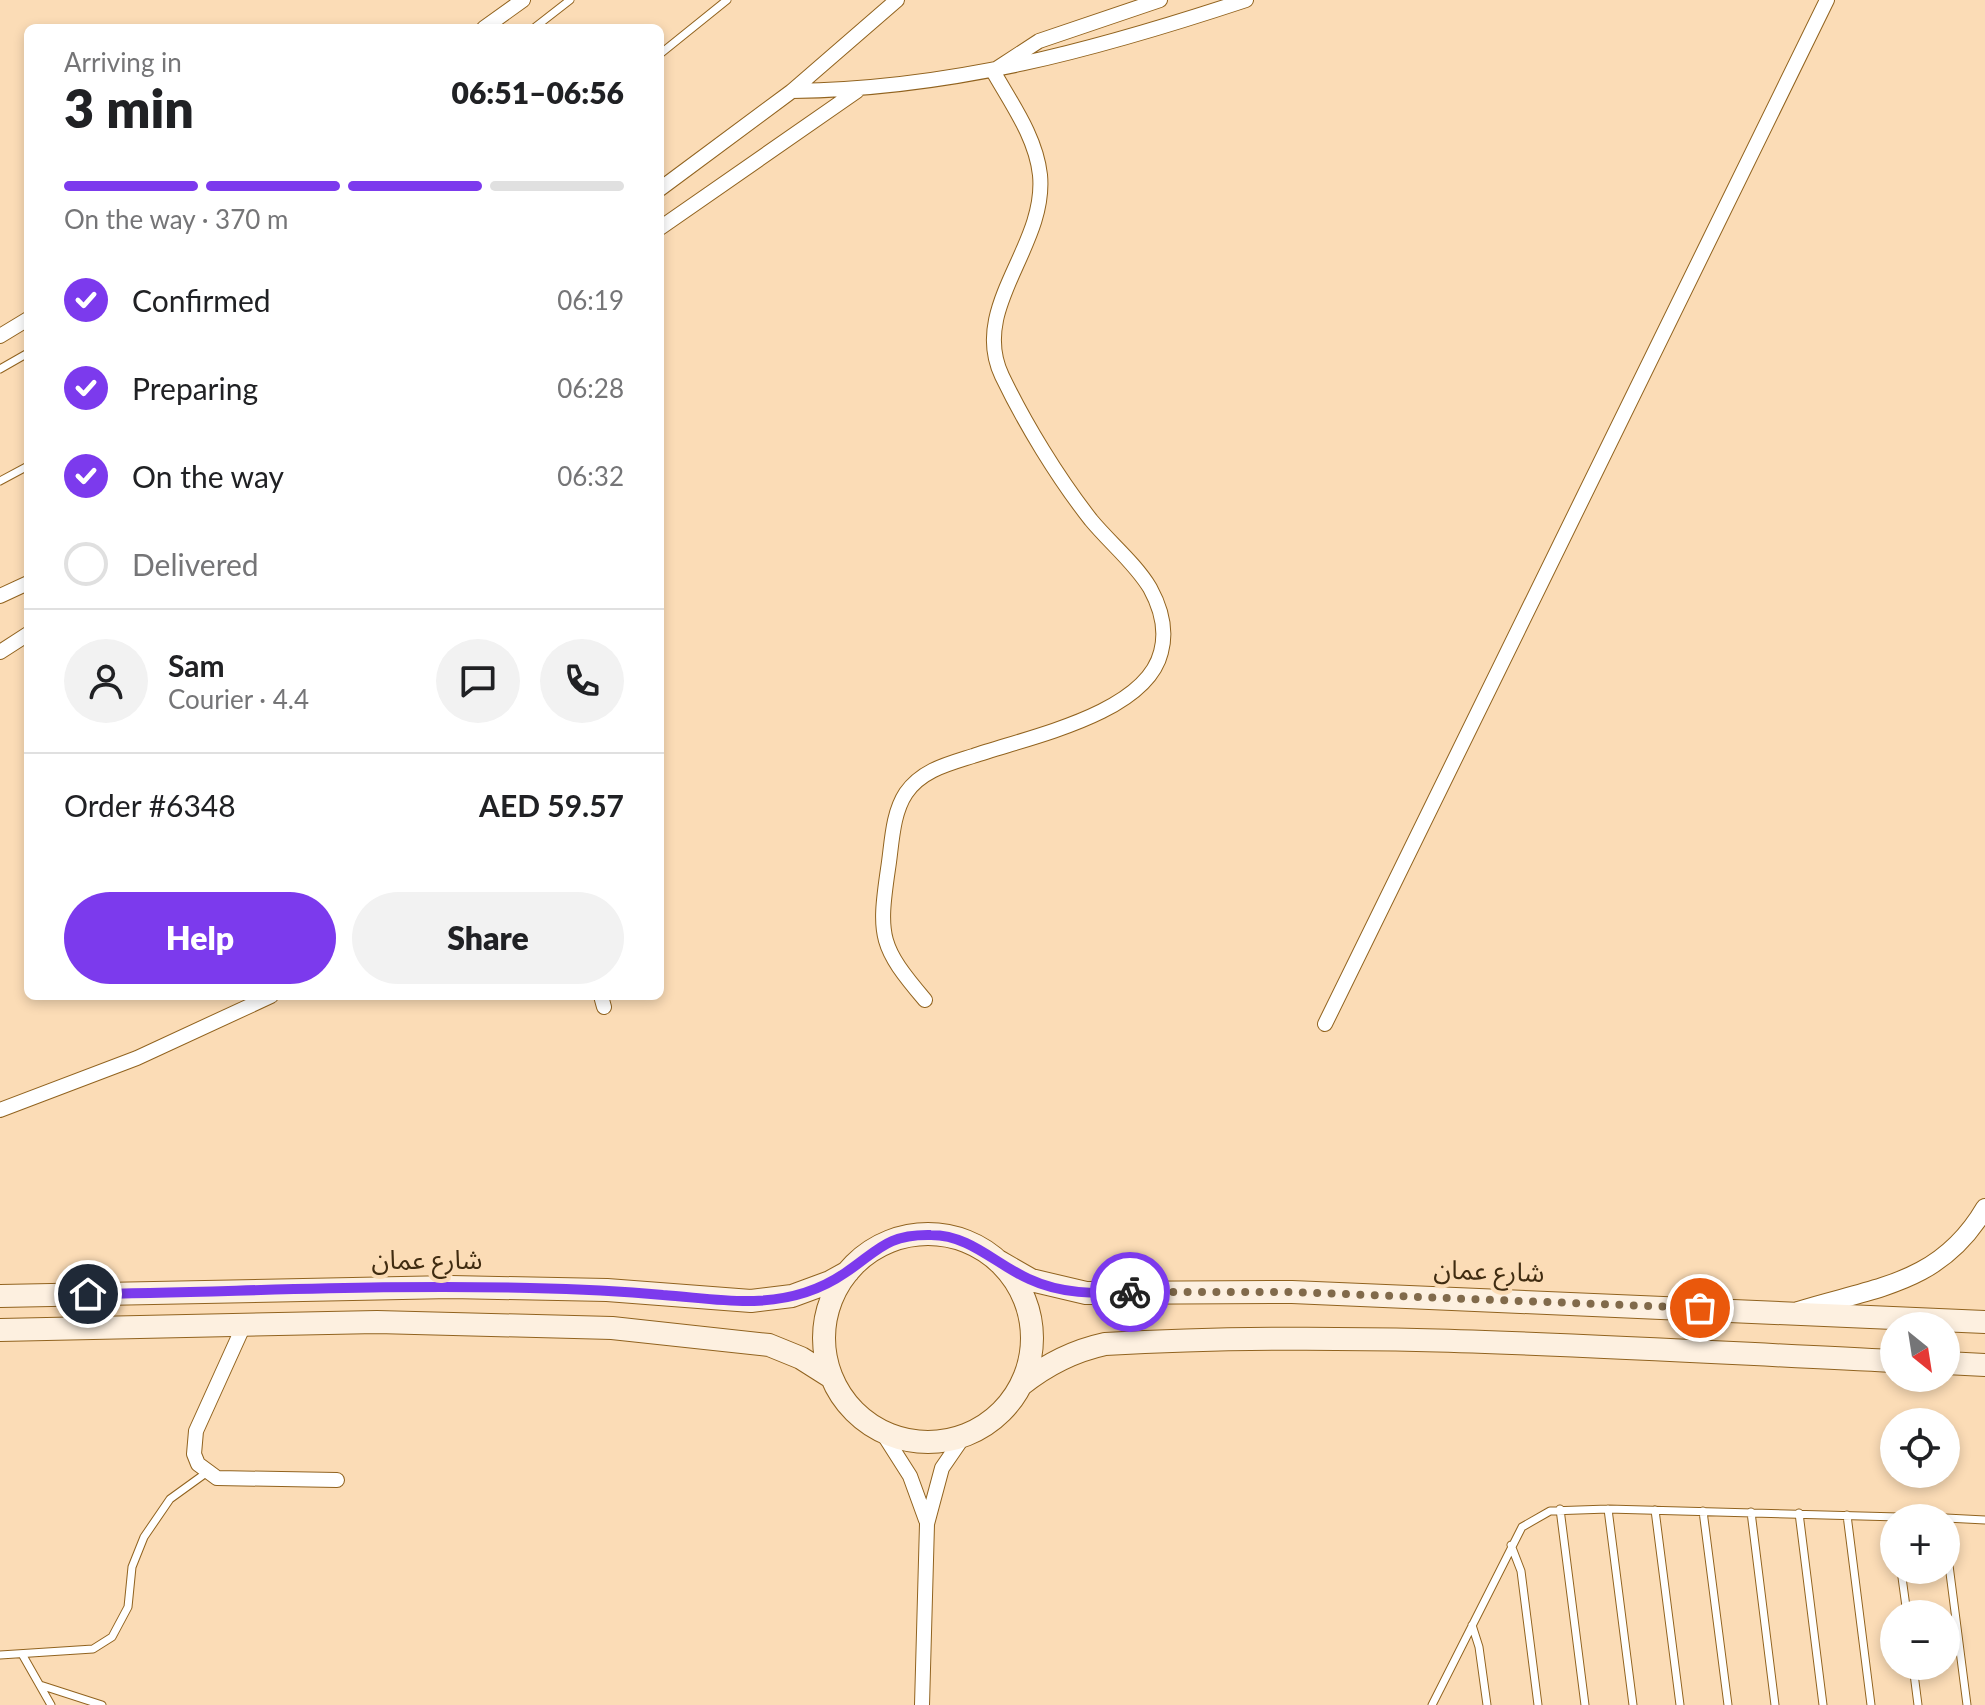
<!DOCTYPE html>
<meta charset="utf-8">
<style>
:root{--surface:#fff;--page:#f2f2f2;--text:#202124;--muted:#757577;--line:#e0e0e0;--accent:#7c3aed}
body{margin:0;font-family:Lato,"Noto Sans Arabic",sans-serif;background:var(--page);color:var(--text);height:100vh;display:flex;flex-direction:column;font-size:30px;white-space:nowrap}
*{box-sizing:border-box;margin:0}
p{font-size:26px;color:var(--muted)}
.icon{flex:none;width:44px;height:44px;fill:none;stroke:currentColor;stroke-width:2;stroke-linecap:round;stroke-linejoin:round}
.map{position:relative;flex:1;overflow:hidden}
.side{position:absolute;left:24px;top:24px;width:640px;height:976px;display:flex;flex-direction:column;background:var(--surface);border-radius:12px;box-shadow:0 4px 12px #0003}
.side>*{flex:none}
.needle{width:52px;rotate:150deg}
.buttons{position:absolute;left:1880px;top:1312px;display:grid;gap:16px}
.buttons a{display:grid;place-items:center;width:80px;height:80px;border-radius:50%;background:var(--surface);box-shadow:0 4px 12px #0003;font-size:40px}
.pin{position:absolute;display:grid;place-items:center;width:68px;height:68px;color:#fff;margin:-34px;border:4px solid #fff;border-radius:50%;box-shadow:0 2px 8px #0007}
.courier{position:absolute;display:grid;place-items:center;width:80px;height:80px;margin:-40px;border:6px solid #7c3aed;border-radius:50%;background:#fff;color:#222;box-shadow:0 2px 10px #0007}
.overview em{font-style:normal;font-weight:800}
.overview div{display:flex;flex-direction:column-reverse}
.overview{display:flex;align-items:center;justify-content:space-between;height:136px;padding:0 40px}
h1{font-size:52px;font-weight:800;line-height:60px}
.bar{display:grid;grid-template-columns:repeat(4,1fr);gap:12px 8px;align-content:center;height:96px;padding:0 40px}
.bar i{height:10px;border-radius:6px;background:var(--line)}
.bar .selected{background:var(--accent)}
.bar p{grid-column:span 4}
.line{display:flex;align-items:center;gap:20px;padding:0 40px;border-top:2px solid var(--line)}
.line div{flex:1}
.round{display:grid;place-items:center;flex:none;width:84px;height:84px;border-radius:42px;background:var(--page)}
ol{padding:0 40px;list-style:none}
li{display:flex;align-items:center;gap:24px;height:88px}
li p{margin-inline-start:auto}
li .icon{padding:8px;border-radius:50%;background:var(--accent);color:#fff;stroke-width:4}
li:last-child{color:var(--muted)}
li i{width:44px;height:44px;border:4px solid var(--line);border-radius:50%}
.primary-button{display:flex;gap:16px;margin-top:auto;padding:16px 40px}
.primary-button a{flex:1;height:92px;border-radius:48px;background:var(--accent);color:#fff;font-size:32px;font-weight:800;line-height:92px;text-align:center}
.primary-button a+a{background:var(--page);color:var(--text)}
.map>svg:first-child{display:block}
</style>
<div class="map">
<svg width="1985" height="1705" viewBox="0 0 1985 1705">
<rect width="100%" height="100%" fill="#fbdcb6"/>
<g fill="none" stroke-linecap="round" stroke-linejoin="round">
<g stroke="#91631f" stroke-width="9">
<path id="service" d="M534,28l36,-28
M660,54l67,-54
M0,369l28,-16
M0,481l28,-15
M1560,1509l25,196
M1608,1509l25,196
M1655,1510l25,195
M1703,1511l25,194
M1751,1512l24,193
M1799,1513l24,192
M1847,1515l24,190
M1946,1518l39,2
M1946,1542l21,163
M1511,1545l10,26 17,134
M1901,1570l6,44
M1472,1625l7,22 8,58
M22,1654l29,51
M0,1655l93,-6 19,-12 16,-30 4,-40 12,-30 26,-38 36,-26
M1913,1666l5,39
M40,1685l62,20
M1432,1705l90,-178 28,-16 58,-2 328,9"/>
</g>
<g stroke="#91631f" stroke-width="16">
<path id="minor" d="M484,28l39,-28
M792,91c160,-2 303,-41 454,-91
M660,189l132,-98 105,-91
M660,228l197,-137
M0,336l28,-17
M0,596l28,-13
M0,652l28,-18
M601,996l3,11
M925,1000c-45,-53 -47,-63 -37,-131 4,-25 4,-55 18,-76 16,-23 42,-29 67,-37 55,-19 173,-42 188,-104 6,-22 0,-44 -11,-64 -15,-25 -40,-45 -59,-68 -33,-42 -66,-96 -89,-144 -33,-69 45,-129 38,-201 -4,-38 -29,-72 -47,-104l46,-30 121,-41
M1325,1024l502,-1024
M0,1110l137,-52 134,-62
M244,1325l-48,106 -2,23 4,10 19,14 120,2
M882,1432l28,44 16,44
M922,1705l5,-181 15,-56 22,-32"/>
</g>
<g stroke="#91631f" stroke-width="20">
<path id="tertiary" d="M1798,1311c76,-24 142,-26 187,-103"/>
</g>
<g stroke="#91631f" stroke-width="24">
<path id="secondary" d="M824 1338a104 104 0 1 1 208 0a104 104 0 1 1-208 0Z
M998,1261l33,19 55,13 206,-1 693,30
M0,1296l451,-9 156,3 144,11 41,-5 38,-14 18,-10
M0,1330l377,-8 235,6 157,17 32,13 30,19
M1946,1363l39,2
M1021,1385c26,-21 52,-34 84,-41 262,-15 527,5 789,17"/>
</g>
<use href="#service" stroke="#fff" stroke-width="7"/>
<use href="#minor" stroke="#fff" stroke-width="14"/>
<use href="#tertiary" stroke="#fff" stroke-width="18"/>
<use href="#secondary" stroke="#fdf0e0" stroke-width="22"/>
</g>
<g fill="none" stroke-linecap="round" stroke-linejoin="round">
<path stroke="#816a4b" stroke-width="8" stroke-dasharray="0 14.4" d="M1130,1292h162l408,16"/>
<path stroke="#7c3aed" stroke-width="10" d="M88,1294c148,-2 295,-10 442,-6 45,1 89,3 133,7 30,2 61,7 91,6 32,-1 65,-10 91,-28 33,-22 41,-39 86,-38 39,0 64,29 98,44 32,15 66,15 101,13"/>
</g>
<g text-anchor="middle" stroke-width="8" stroke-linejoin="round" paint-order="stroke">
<g font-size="26" fill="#402c11" stroke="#fbdcb6">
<text x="427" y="1269">شارع عمان</text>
<text transform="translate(1489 1271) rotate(2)" y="9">شارع عمان</text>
</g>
</g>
</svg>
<div class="buttons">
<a><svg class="needle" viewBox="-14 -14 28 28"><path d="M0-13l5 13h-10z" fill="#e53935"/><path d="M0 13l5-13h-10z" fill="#757577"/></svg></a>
<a><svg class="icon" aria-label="locate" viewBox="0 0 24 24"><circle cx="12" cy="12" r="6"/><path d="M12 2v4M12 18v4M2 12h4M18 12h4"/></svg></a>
<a>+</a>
<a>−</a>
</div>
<div class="pin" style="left:1700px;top:1308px;background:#ea580c"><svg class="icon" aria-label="bag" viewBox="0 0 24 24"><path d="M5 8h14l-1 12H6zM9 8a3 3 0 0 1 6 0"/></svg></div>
<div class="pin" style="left:88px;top:1294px;background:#1f2937"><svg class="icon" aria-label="home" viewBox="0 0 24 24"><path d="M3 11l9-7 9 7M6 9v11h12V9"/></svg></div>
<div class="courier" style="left:1130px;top:1292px"><svg class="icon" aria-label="bike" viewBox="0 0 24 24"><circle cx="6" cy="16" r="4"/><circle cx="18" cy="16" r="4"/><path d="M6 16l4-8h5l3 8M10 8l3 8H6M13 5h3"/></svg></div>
<section class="side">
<div class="overview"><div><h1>3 min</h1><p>Arriving in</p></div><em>06:51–06:56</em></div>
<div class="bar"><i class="selected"></i><i class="selected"></i><i class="selected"></i><i></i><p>On the way · 370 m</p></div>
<ol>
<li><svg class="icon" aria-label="check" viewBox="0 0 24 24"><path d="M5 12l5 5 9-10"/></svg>Confirmed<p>06:19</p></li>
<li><svg class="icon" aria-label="check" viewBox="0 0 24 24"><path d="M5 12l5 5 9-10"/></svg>Preparing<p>06:28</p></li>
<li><svg class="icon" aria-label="check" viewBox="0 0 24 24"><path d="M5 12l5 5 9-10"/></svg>On the way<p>06:32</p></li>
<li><i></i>Delivered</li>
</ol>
<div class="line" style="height:144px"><a class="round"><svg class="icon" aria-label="person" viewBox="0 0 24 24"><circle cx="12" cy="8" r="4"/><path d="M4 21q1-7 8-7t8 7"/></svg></a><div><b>Sam</b><p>Courier · 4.4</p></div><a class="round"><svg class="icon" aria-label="chat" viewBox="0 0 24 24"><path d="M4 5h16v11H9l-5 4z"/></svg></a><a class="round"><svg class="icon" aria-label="phone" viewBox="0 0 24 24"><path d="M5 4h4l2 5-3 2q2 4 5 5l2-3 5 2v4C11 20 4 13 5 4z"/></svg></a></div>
<div class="line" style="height:104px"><div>Order #6348</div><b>AED 59.57</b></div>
<div class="primary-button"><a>Help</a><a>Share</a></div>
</section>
</div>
